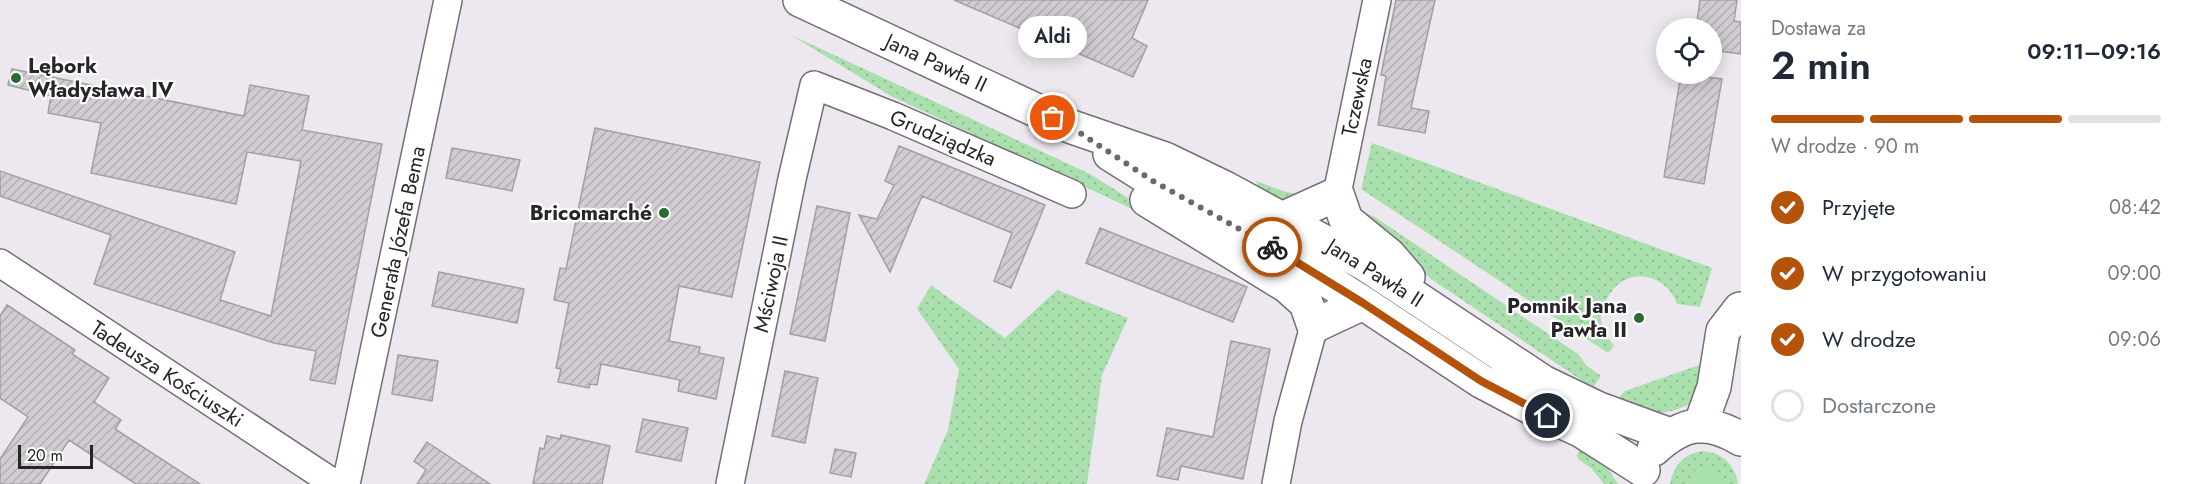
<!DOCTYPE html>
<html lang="pl">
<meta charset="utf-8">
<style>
:root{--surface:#fff;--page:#f2f2f3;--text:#1f2937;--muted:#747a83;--line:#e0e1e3;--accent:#b45309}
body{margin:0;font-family:Jost,sans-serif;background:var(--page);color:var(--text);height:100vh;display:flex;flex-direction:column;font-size:22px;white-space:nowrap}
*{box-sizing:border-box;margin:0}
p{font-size:20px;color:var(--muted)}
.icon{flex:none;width:33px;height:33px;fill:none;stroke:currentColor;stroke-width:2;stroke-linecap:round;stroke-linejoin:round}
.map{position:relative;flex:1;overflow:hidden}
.side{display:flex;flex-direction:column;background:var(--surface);width:450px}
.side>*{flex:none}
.buttons{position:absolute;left:1656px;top:18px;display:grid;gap:12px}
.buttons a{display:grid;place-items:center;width:66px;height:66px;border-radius:50%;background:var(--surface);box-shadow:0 3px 15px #0003;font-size:30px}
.scale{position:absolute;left:18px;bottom:15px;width:75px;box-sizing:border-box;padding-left:6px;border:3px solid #272527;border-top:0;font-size:16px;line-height:21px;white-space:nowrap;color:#272527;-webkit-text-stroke:4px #fff;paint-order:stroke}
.pin{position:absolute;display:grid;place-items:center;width:51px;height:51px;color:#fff;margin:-26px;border:3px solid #fff;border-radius:50%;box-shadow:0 2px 6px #0007}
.courier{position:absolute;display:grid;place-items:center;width:60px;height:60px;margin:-30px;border:4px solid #b45309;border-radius:50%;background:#fff;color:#222;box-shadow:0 2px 8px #0007}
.bubble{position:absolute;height:42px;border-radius:21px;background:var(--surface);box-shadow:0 3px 15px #0003;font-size:20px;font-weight:600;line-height:42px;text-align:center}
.headline em{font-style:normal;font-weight:600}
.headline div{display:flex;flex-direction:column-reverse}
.headline{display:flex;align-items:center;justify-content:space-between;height:102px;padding:0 30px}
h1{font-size:39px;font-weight:600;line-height:45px}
.bar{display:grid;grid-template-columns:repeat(4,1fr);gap:9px 6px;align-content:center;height:72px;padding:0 30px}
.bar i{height:8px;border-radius:4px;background:var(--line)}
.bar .current{background:var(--accent)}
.bar p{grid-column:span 4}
ol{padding:0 30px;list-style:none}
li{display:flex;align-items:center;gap:18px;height:66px}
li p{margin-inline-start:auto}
li .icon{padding:6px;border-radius:50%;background:var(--accent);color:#fff;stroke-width:4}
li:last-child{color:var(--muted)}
li i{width:33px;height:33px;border:3px solid var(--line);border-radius:50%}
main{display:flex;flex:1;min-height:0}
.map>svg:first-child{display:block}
</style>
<main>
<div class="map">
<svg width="1741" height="484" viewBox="0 0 1741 484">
<defs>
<pattern id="grass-dots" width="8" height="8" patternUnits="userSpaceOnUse" patternTransform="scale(1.5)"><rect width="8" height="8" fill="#aae0ae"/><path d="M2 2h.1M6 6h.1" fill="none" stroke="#92c096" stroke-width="1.8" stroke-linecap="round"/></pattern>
<pattern id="building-hatch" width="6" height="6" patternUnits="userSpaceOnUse" patternTransform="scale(1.5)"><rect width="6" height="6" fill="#d1ccd2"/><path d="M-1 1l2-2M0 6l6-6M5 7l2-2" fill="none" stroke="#b3afb4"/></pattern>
</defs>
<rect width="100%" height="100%" fill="#ede8ef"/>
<path fill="url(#grass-dots)" d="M791,35l299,139 72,45 10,12 -40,-22 -241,-113z
M1372,143l340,125 -12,39 -23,-3c-12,-33 -54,-38 -70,-5 -2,4 -6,9 -6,13 -2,12 6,25 13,34l-6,7 -247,-164z
M1256,181l27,10 22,5 -19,5 -25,-6z
M1359,210l16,7 203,137 9,12 14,10 -8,12 -159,-107 -44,-35z
M931,285l74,53 52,-48 71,28 -26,57 -15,109h-163l24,-54 11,-61 -42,-60z
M1708,362l-15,40c-33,18 -45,10 -78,-1l10,-10z
M1580,448l25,16 13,20h-14l-13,-16 -12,-8 -2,-4z
M1703,451c19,2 32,13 35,33h-68c3,-18 14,-31 33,-33z"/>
<path fill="#aae0ae" d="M1702,467c11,0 18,5 20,17h-35l4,-11z"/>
<path fill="url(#building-hatch)" stroke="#a29ea4" stroke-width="1.5" d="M954,0h194l-16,38 15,8 -14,31z
M1396,0h39l-24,108 18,3 -4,22 -47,-8 8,-49 -5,-1z
M1700,0h37l-3,21 7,1v32l-29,-4v-22h-16z
M12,69l232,47 6,-31 59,11 -7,34 80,14 -47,240 -25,-4 6,-29 -42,-8 -180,-59 17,-49 -111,-39v-25l235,81 -15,48 51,16 30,-155 -54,-9 -11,52 -145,-31 10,-50 -53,-10 3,-17 -43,-11z
M1681,74l41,5 -18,105 -40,-7z
M595,128l165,34 -28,135 -53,-11 -10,55 31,6 -1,6 25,5 -8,41 -38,-8 2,-11 -79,-16 -4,21 -7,-1 -1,4 -31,-6 3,-13 -5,-1 13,-65 -15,-3 6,-32 6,1z
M899,146l146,59 -34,83 -17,-7 18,-48 -90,-37 -32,76 -31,-57 18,4 17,-34 -9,-4z
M452,148l68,12 -8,31 -66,-13z
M817,206l33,7 -25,128 -35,-7z
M1100,228l147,59 -14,35 -147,-59z
M439,272l85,17 -7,34 -85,-17z
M7,305l68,45 -3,4 37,24 -15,24 27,18 -6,9 85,55h-64l-67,-44 -29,44h-40v-25l28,-42 -28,-19v-82z
M1231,341l39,8 -27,130 -62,-13 -3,14 -21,-4 10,-48 46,9z
M398,355l40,6 -6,40 -40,-7z
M785,371l33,7 -13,65 -33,-7z
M643,419l45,9 -7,33 -45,-9z
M561,435l49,11 -8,38h-69l7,-36 4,1 3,-13 13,3z
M427,442l63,42h-73l9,-14 -12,-9z
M835,449l21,4 -5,24 -21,-4z"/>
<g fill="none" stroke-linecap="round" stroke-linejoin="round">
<g stroke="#736f74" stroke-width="30">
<path id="minor" d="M1337,194l40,-194
M0,263l335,221
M346,484l102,-484
M730,484l62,-305 22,-94 79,31 179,78
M1276,484l12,-63 26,-95"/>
</g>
<g stroke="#736f74" stroke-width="36">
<path id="major" d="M800,0l272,127 93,32 60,29 140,76 178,118 56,27 71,26
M1110,154l43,27 140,78 70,44 118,78 51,27 50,23 61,39
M1147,200l140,86 19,17 8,23 49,-23
M1284,218l53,-24 9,26 43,35 19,22
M1700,426l14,-39 9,-56 17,-22
M1654,449c30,-27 52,-31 87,-10"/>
</g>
<use href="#minor" stroke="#fff" stroke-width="27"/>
<use href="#major" stroke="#fff" stroke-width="33"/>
</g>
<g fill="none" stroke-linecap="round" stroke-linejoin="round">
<path stroke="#6c696d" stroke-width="6" stroke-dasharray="0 10.8" d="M1053,118l18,9 82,54 119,66"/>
<path stroke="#b45309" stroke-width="8" d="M1272,247l91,56 118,78 67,35"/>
</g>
<g fill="#2a6a33" stroke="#fff" stroke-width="2">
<circle cx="16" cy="78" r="6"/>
<circle cx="664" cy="213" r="6"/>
<circle cx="1639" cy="318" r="6"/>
</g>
<g text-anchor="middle" stroke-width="4.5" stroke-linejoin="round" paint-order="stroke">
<g font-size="21" fill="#272527" stroke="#fff">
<text transform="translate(936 63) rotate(25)" y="7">Jana Pawła II</text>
<text transform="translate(1357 97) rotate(-78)" y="7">Tczewska</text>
<text transform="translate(943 138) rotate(23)" y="7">Grudziądzka</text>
<text transform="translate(398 242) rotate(-78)" y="7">Generała Józefa Bema</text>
<text transform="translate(1375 273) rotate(32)" y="7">Jana Pawła II</text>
<text transform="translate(771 284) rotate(-78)" y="7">Mściwoja II</text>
<text transform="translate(167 374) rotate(33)" y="7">Tadeusza Kościuszki</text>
</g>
<g font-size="21" font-weight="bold" fill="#272527" stroke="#fff" text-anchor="end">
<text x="28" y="73" text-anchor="start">Lębork<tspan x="28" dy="24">Władysława IV</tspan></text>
<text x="652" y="220">Bricomarché</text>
<text x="1627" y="313">Pomnik Jana<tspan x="1627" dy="24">Pawła II</tspan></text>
</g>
</g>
</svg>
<div class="buttons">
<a><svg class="icon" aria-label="locate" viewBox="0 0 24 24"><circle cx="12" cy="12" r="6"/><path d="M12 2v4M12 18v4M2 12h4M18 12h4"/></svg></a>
</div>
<div class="scale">20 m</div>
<div class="pin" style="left:1053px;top:118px;background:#ea580c"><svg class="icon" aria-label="bag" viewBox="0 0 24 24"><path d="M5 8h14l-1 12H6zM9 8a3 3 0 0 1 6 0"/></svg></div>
<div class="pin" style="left:1548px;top:416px;background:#1f2937"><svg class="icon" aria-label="home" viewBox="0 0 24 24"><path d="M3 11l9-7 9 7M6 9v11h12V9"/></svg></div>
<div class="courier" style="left:1272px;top:247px"><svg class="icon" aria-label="bike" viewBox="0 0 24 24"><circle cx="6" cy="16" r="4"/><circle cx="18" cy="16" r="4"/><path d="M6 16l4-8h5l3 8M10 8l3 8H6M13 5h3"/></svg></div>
<div class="bubble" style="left:1018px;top:16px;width:69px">Aldi</div>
</div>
<section class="side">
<div class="headline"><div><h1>2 min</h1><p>Dostawa za</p></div><em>09:11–09:16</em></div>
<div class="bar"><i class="current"></i><i class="current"></i><i class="current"></i><i></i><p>W drodze · 90 m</p></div>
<ol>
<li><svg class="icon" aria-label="check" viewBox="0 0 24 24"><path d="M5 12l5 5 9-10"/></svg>Przyjęte<p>08:42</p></li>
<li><svg class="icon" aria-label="check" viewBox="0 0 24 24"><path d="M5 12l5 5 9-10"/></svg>W przygotowaniu<p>09:00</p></li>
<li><svg class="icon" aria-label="check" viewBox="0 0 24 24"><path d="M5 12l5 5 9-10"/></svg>W drodze<p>09:06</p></li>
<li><i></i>Dostarczone</li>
</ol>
</section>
</main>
